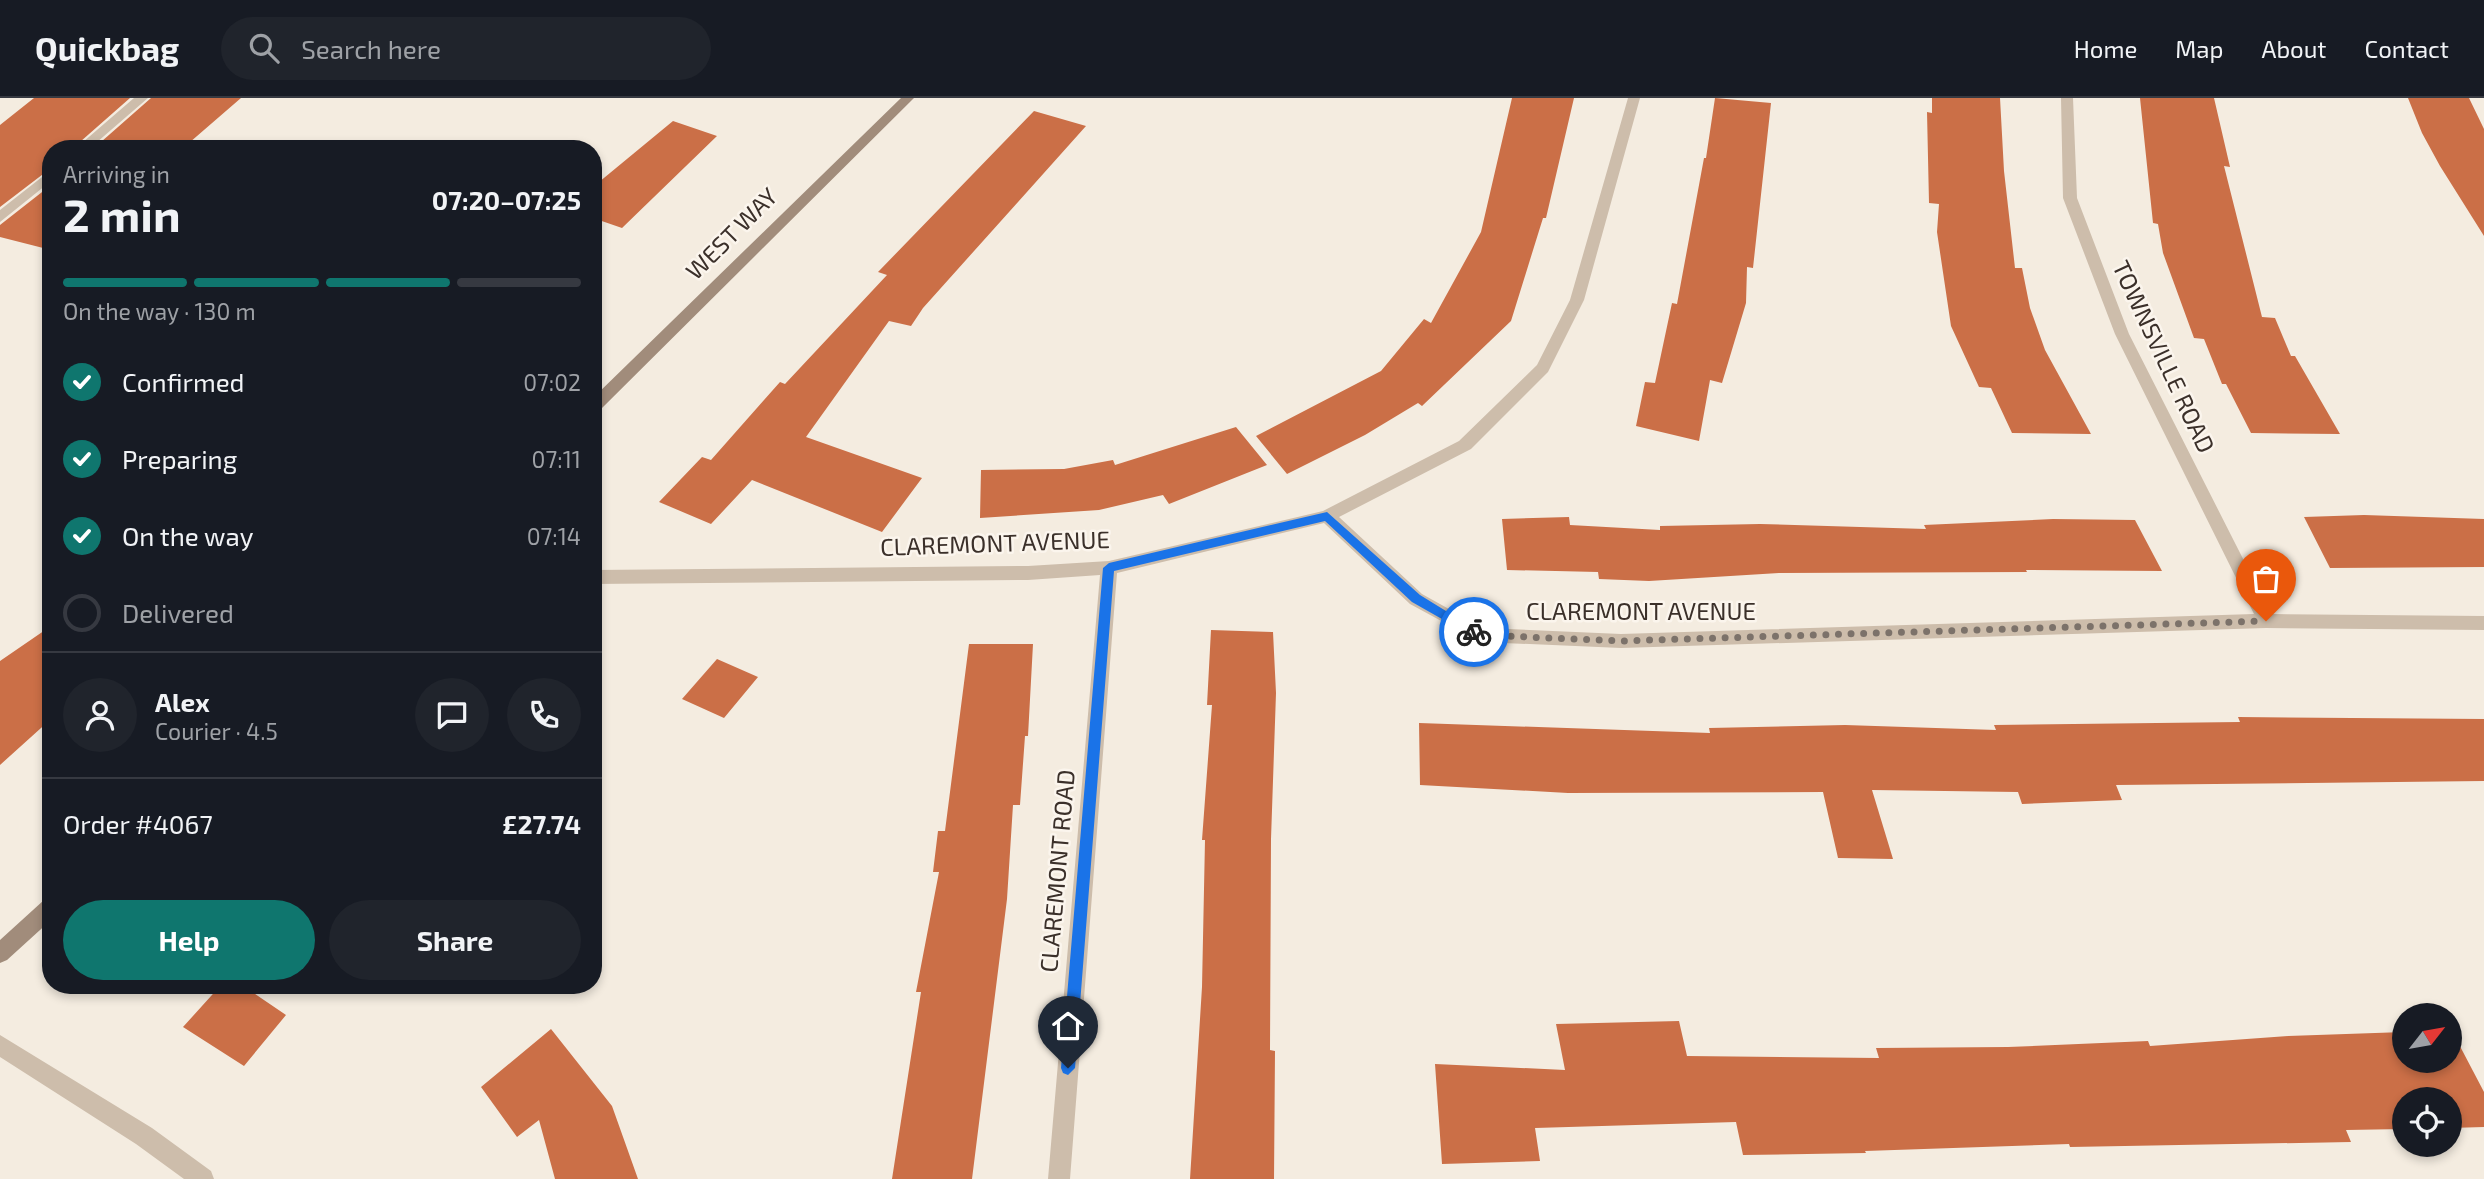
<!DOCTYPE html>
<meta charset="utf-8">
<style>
:root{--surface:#171b24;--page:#20242c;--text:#f1f3f6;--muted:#9ea1a6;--line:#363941;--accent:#0f766e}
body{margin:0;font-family:"Exo 2",sans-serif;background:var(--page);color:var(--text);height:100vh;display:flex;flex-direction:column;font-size:26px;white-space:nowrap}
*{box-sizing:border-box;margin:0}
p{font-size:23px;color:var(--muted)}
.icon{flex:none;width:38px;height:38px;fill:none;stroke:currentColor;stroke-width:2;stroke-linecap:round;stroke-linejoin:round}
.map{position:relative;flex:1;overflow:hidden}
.details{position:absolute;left:42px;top:42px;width:560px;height:854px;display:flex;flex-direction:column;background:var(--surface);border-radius:28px;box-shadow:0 4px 10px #0003}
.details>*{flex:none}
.needle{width:46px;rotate:59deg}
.fabs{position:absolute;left:2392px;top:905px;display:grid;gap:14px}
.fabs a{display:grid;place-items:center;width:70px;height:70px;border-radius:50%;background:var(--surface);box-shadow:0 4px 10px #0003;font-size:35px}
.pin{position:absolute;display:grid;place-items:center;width:60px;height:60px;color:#fff;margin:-72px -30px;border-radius:50% 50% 50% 0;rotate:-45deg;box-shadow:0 0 7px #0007}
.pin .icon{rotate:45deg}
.courier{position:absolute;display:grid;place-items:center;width:70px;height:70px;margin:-35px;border:5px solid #1a73e8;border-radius:50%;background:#fff;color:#222;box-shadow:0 2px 9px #0007}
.summary em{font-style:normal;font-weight:700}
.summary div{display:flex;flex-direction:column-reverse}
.summary{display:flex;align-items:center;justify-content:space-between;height:119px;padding:0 21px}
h1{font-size:46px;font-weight:700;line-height:52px}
.bar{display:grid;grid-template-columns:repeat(4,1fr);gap:10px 7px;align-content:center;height:84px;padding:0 21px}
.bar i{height:9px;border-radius:5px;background:var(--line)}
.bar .current{background:var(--accent)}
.bar p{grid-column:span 4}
.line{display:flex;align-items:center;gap:18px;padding:0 21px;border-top:2px solid var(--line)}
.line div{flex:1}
.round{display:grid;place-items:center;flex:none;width:74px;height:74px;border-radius:37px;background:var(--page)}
ol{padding:0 21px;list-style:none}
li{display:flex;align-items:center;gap:21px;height:77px}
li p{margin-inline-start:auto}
li .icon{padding:7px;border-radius:50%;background:var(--accent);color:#fff;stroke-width:4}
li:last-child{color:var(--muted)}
li i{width:38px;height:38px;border:4px solid var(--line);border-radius:50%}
.button{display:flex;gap:14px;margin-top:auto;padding:14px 21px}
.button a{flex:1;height:80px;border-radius:42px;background:var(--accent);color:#fff;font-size:28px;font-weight:700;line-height:80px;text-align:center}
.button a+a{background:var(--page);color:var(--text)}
header{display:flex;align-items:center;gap:42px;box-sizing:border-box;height:98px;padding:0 35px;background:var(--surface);border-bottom:2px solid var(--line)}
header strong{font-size:33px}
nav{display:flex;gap:38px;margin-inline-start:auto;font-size:24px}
.search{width:490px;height:63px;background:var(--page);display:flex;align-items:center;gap:18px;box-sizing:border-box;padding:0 24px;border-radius:38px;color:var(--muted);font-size:26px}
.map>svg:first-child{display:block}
</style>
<header>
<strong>Quickbag</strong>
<div class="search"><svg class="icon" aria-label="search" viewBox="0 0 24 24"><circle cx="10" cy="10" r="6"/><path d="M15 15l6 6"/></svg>Search here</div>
<nav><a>Home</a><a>Map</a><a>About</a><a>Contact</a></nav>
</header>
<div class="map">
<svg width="2484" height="1081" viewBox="0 0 2484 1081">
<rect width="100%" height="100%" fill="#f4ece0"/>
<path fill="#cb6f47" d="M34,0h96l-58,51h-21v19l-51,39v-82z
M151,0h90l-59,51h-89z
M1512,0h62l-28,120h-3l-32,103 -89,85 -4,-3 -53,32 -78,39 -31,-38 125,-65 43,-52 7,4 50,-91z
M1715,0l56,5 -18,165 -6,-1 -1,36 -24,80 -12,-3 -11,61 -63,-15 9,-44 10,1 17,-80 5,1 27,-146h2z
M1932,0h68l4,73 11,97h7l8,40 15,42 46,84 -79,-1 -21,-45 -12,-1 -28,-61 -14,-94 2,-28 -10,-1 -2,-91 5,1z
M2140,0h74l16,69 -6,-1 38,151 13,1 16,38h4l45,78 -89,-1 -25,-49h-4l-18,-45 -10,-1 -31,-85 -5,-29 -5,-1z
M2408,0h61l15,31v107l-44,-70 -18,-33z
M1034,13l52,15 -163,182 -12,18 -22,-5 -83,116 116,41 -40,54 -130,-52 -41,44 -52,-22 43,-45 9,3 69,-78 5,2 102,-109 -9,-3z
M673,23l44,15 -95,92 -29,-10v-31z
M51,87v65l-51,-13v-12z
M1236,329l31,38 -98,39 -6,-9 -64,15 -119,8 1,-48 83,-1 49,-9 2,5z
M2364,417l120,4v48l-154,1 -26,-51z
M1569,419l1,8 90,5v-4l100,-2 166,5 -2,-4 129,-6 82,1 27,51 -136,-1 1,2 -248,1 -130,8 -50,-2 -1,-7 -91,-2 -5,-51z
M51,528v93l-51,46v-104z
M1211,532l62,2 3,61 -5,146 -1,211 5,1 -1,128h-84l12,-192 3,-147h-3l10,-135h-5z
M969,546h64l-5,92h-3l-5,69h-7l-6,94 -35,280h-80l29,-187h-5l23,-120h-6l5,-41h7z
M717,561l41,18 -34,41 -42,-19z
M2238,619l246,2v62l-368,4 6,15 -100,4 -4,-12 -146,-2 21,69 -55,-1 -15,-66 -255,1 -148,-8 -1,-62 291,10 -1,-5 136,-3 151,5 -2,-5 246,-3z
M221,887h21l44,30 -42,51 -61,-39z
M1679,923l8,35 192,2 -3,-10 132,-1 140,-6 2,5 138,-10 116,-4v28h46l2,-29 32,61v35l-34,1v-29h-46v30l-58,1 5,12 -281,5 -1,-3 -204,7 1,2 -123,2 -7,-33 -201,6 5,33 -98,3 -7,-100 130,6 -9,-46z
M551,931l61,77 26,73h-83l-16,-59 -22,17 -36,-50z"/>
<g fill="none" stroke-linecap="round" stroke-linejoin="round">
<path fill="#cdbdab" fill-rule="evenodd" d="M134,0h14l-59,51h-14z
M1628,0h12l-56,202 -36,72 -77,77 -132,68 83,77 61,34 138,6 633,-20 -139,-280 -52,-136 -2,-100h12l4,100 52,136 142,280 213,2v14l-218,-2 -645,20 -141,-6 -70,-38 -86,-81 -207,50 -47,606h-22l52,-604 -72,5 -435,4v-14l435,-4 81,-5 214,-50 136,-70 78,-76 33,-65z
M51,72v11l-51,41v-12z
M0,937l152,93 59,43 3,8h-30l-48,-35 -136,-87z"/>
<path fill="#a18c7b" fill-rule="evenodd" d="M901,0h13l-316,314 -5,2v-16z
M51,800v22l-44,40 -7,3v-23l44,-40z"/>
</g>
<path fill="#1a73e8" d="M1327,414l93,83 60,37 -2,3h-8l-58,-33 -87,-81 -211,50 -39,497 -7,7 -5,-2 -2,-5 42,-500 6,-5z"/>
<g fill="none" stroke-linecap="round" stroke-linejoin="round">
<path stroke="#7c726a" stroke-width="7" stroke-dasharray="0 12.6" d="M1474,534l6,3 141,6 645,-20"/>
</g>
<g text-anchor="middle" stroke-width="5" stroke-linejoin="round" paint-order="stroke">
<g font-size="24" fill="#3b302a" stroke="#fbf5ed">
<text transform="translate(732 136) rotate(-45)" y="8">WEST WAY</text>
<text transform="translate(2163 259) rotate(65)" y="8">TOWNSVILLE ROAD</text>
<text transform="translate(995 446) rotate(-2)" y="8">CLAREMONT AVENUE</text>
<text x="1641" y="522">CLAREMONT AVENUE</text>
<text transform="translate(1058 773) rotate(-85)" y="8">CLAREMONT ROAD</text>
</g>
</g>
</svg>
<div class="fabs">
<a><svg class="needle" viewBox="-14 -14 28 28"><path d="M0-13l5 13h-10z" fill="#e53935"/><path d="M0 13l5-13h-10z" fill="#9ea1a6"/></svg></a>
<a><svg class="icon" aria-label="locate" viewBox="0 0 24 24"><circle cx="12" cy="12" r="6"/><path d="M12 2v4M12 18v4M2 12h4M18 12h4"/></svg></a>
</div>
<div class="pin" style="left:2266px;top:523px;background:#ea580c"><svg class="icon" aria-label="bag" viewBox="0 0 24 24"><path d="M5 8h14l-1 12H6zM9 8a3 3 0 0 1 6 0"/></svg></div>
<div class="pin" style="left:1068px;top:970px;background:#1f2937"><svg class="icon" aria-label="home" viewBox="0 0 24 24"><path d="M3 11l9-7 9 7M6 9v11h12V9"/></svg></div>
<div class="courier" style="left:1474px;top:534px"><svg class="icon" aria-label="bike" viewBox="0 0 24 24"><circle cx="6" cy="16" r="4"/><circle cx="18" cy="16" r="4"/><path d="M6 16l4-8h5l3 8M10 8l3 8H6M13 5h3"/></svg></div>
<section class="details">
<div class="summary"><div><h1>2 min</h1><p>Arriving in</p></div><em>07:20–07:25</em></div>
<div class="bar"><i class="current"></i><i class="current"></i><i class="current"></i><i></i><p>On the way · 130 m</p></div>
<ol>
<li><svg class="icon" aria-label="check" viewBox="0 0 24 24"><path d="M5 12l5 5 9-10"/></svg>Confirmed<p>07:02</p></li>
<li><svg class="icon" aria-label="check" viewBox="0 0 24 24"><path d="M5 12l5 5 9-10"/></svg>Preparing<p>07:11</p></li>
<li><svg class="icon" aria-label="check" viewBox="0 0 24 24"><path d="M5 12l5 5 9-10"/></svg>On the way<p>07:14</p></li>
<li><i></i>Delivered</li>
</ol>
<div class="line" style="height:126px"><a class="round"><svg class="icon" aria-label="person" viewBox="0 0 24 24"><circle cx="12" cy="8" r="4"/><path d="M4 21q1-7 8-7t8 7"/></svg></a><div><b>Alex</b><p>Courier · 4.5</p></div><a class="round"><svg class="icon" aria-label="chat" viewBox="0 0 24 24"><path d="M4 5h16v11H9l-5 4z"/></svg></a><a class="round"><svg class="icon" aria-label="phone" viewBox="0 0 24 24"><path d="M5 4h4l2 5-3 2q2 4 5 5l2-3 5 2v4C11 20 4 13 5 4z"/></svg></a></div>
<div class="line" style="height:91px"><div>Order #4067</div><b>£27.74</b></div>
<div class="button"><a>Help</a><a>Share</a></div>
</section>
</div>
